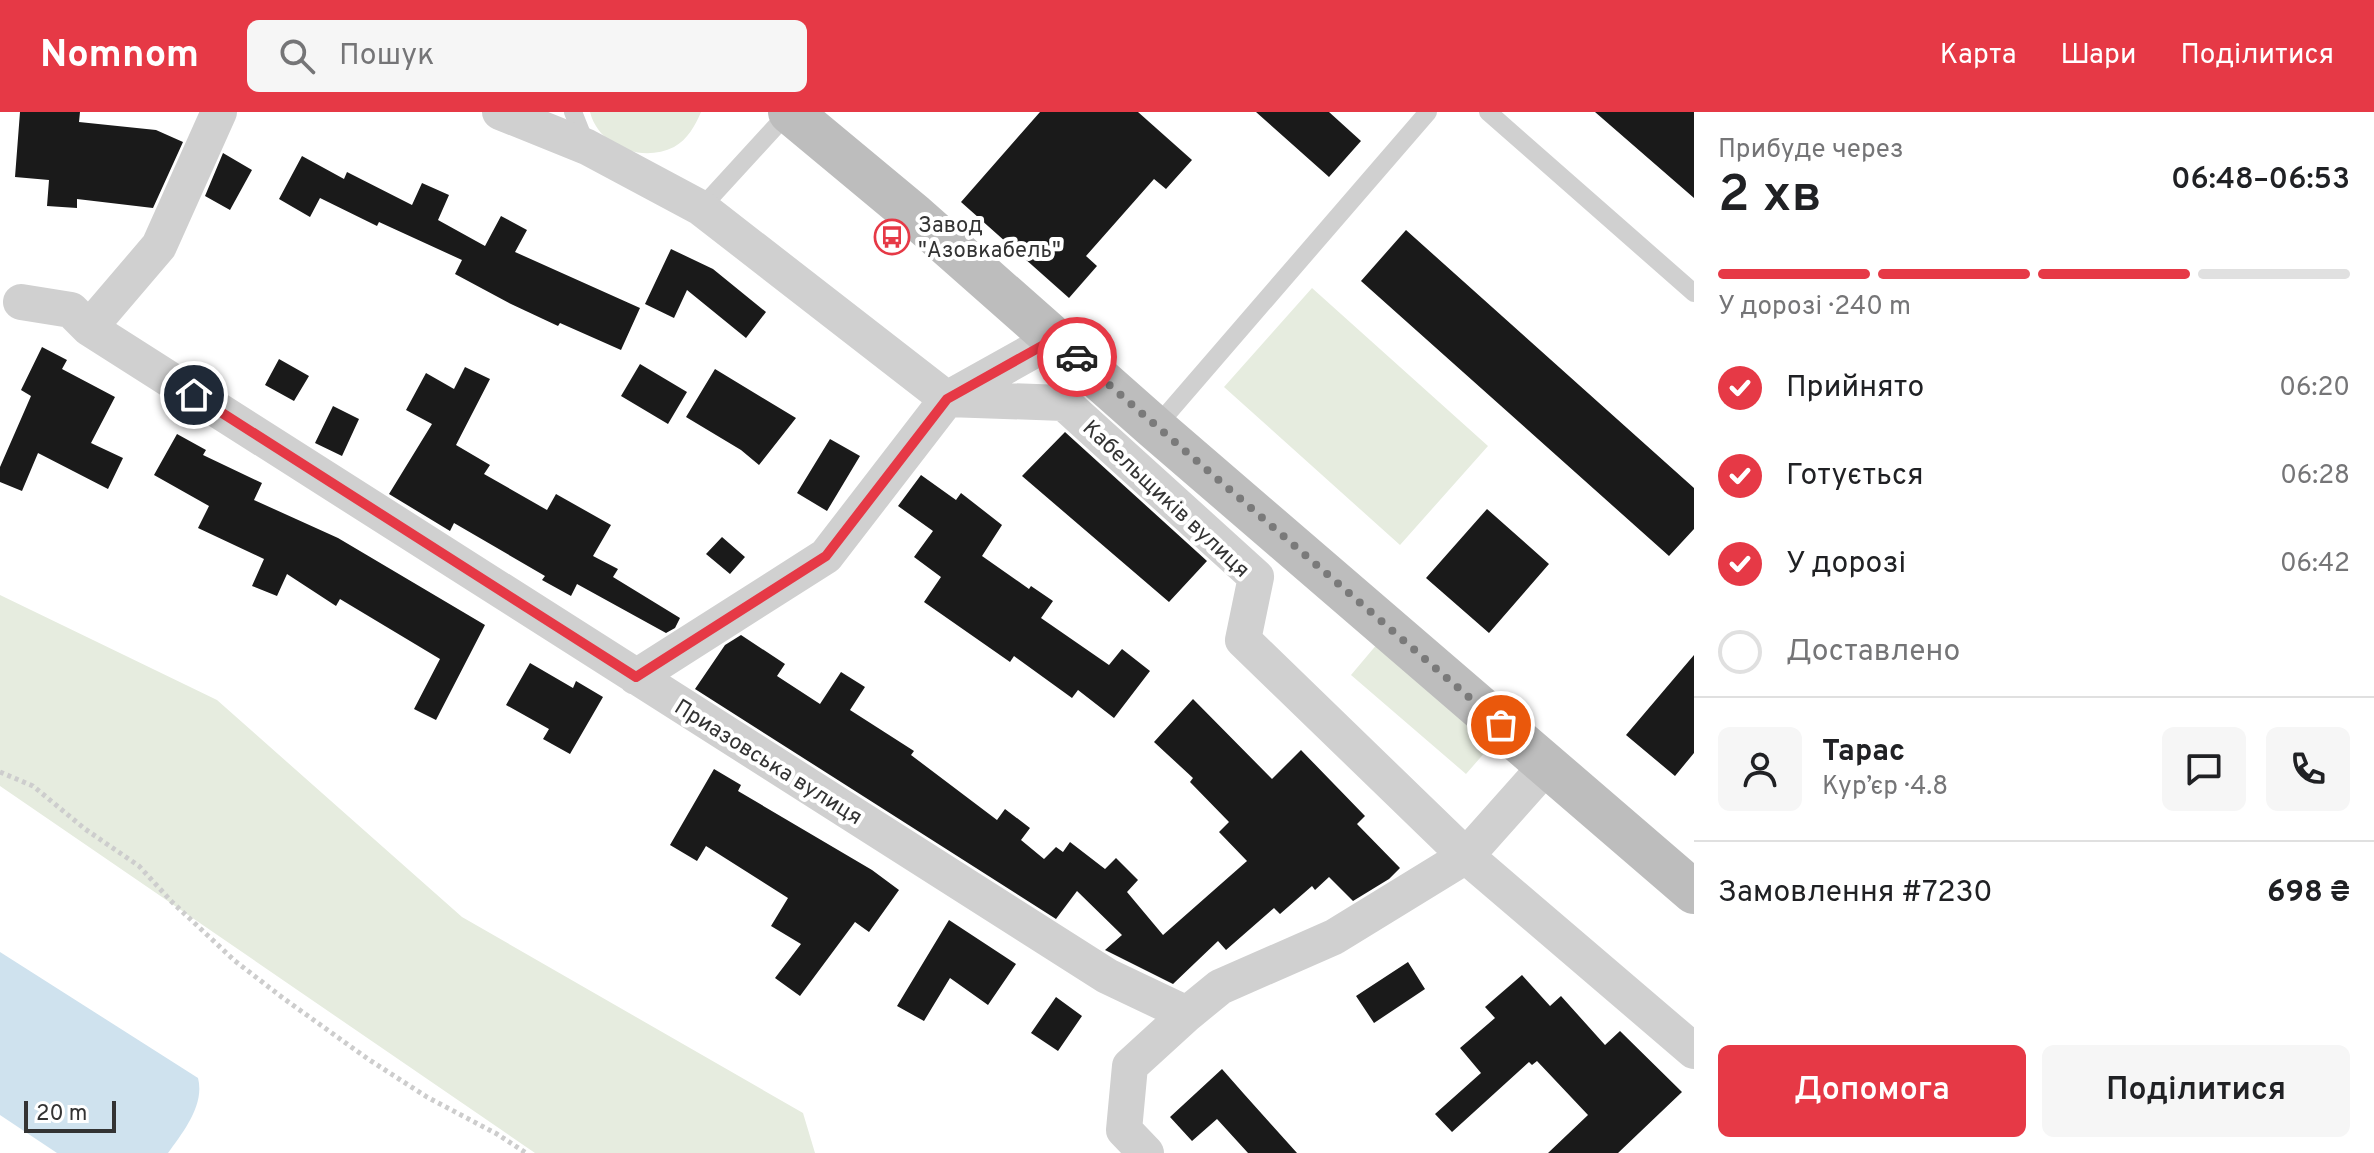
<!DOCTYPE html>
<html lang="uk">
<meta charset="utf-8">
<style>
:root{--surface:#fff;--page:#f6f6f6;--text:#202124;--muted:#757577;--line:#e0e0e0;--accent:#e63946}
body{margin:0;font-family:Overpass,sans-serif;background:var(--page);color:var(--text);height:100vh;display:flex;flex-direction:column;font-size:30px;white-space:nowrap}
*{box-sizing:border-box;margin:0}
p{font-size:26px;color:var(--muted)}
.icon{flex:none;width:44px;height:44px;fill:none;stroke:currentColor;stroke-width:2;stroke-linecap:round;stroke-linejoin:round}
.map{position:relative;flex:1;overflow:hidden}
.sheet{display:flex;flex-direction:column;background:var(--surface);width:680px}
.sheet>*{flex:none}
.scale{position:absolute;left:24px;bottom:20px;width:92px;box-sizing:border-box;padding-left:8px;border:4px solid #333;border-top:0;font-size:22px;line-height:28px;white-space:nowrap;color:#333;-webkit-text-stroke:6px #fff;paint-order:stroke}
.pin{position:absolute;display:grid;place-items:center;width:68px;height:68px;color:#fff;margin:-34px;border:4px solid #fff;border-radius:50%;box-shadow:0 2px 8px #0007}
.courier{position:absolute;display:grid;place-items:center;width:80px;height:80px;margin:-40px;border:6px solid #e63946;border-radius:50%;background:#fff;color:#222;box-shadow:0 2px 10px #0007}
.summary em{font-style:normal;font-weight:600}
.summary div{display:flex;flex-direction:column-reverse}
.summary{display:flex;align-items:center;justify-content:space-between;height:136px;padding:0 24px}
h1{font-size:52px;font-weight:600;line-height:60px}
.bar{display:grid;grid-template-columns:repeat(4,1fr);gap:12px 8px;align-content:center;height:96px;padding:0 24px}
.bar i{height:10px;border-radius:6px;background:var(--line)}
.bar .selected{background:var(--accent)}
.bar p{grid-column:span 4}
.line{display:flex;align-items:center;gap:20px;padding:0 24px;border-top:2px solid var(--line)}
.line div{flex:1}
.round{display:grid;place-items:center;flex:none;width:84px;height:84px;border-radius:12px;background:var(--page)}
ol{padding:0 24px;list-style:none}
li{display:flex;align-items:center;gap:24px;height:88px}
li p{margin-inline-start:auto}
li .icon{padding:8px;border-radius:50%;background:var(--accent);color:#fff;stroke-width:4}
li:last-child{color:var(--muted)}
li i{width:44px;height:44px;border:4px solid var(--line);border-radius:50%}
.primary-button{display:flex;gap:16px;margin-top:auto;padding:16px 24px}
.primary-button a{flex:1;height:92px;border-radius:12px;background:var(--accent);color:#fff;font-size:32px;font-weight:600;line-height:92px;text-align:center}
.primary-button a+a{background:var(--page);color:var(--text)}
header{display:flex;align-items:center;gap:48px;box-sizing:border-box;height:112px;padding:0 40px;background:var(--accent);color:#fff}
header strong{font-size:38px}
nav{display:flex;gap:44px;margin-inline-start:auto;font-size:28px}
.search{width:560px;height:72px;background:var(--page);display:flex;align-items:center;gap:20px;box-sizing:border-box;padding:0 28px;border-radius:12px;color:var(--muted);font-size:30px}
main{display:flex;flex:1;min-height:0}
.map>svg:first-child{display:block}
</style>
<header>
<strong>Nomnom</strong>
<div class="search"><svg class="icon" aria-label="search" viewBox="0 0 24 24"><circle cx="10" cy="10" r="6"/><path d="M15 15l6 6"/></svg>Пошук</div>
<nav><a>Карта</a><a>Шари</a><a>Поділитися</a></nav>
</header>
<main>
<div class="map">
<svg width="1694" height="1041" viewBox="0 0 1694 1041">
<rect width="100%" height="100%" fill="#fff"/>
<path fill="#e6ecdf" d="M590,0h111c-6,14 -13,27 -27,35 -32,16 -75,0 -84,-35z
M1312,176l176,158 -88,99 -176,-158z
M0,483l217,105 245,217 341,196 12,40h-280l-535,-367z
M1378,531l116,99 -28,32 -115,-99z"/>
<path fill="#cfe2ee" d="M0,840l198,126c7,27 -15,54 -30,75h-111l-57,-38z"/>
<path fill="#1a1a1a" d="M20,0h60l-1,10 77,8 27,12 -30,66 -76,-9v9l-30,-2 2,-26 -34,-3z
M1040,0h98l54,48 -26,29 -12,-10 -68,77 11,10 -28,32 -108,-96z
M1256,0h73l32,29 -32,36z
M1595,0h99v86z
M223,41l29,17 -22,40 -25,-14z
M302,44l42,23 3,-7 65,33 10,-22 27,12 -11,25 47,26 16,-30 26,14 -12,22 125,56 -19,42 -61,-27 -2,3 -47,-22 -56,-30 7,-14 -83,-38 -2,4 -57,-28 -10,19 -31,-18z
M1406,118l288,258v41l-25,27 -308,-275z
M671,137l42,20 53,43 -20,26 -59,-48 -13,28 -29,-14z
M42,235l25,13 -5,9 53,28 -24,46 32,15 -15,31 -70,-36 -16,38 -22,-9v-15l31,-71 -10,-6z
M279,247l30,17 -15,25 -29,-16z
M640,252l47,28 -19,32 -47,-28z
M465,255l25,12 -34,66 34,20 -6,9 63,36 9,-16 55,31 -18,31 25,13 -5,8 67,41 -5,10 -9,5 -89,-49 -6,12 -29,-16 3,-4 -91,-53 -4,8 -61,-37 43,-70 -26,-14 20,-37 28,16z
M715,257l81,49 -37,47 -18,-15 -55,-33z
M333,294l26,13 -17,37 -27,-13z
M1065,320l142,129 -38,41 -147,-126z
M177,322l29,16 -3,5 59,28 -8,17 84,38 147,87 -49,95 -22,-11 26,-50 -100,-60 -4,7 -49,-32 -10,22 -25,-10 12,-27 -66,-31 11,-22 -55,-31z
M830,327l30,17 -33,55 -30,-18z
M921,363l35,25 5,-7 41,32 -20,31 47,33 2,-3 22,15 -12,17 68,47 13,-16 28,22 -36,47 -36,-28 -6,8 -58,-42 -4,6 -86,-60 17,-25 -27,-20 19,-26 -35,-25z
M1487,397l62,55 -60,69 -63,-55z
M722,425l23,20 -15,17 -24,-20z
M741,523l44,29 -8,12 43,28 21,-32 24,15 -15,23 64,41 -3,4 86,65 8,-11 25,19 -9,12 23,19 12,-12 7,5 7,-10 35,27 11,-11 22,22 -11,12 36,43 84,-74 -28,-29 10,-10 -39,-40 3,-4 -39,-36 39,-43 79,80 29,-29 64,66 -8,8 43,44 -11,11 -36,22 -24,-24 -14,13 -3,-4 -32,28 -6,-6 -48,42 -8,-9 -45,43 -68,-34 17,-15 -45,-44 -21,28 -361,-230 30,-44z
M1694,543v98l-19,23 -49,-41z
M530,551l43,25 3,-7 27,16 -33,57 -27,-15 6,-10 -43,-24z
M714,657l27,16 -3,6 134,79 27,20 -30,42 -14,-10 -55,74 -25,-18 26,-34 -30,-18 17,-28 -82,-52 -9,15 -27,-16z
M949,808l67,44 -28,41 -38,-27 -26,43 -27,-15z
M1408,850l17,27 -51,34 -18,-27z
M1522,863l28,31 11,-10 44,49 15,-14 62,61 -64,61h-70l40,-38 -51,-54 -5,4 -3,-3 -77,70 -17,-18 46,-41 -21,-25 35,-30 -10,-11z
M1056,885l26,19 -24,35 -27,-18z
M1222,957l22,25 53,59h-49l-31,-34 -25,22 -22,-24z"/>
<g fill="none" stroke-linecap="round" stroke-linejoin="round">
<path stroke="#cdcdcd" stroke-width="5" stroke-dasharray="4 4" stroke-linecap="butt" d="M0,660l33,14 52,43 54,37 33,36 63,59 48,37 85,61 59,38 70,37 29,19"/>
<path stroke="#d0d0d0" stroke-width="18" d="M573,0l14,35
M1488,0l206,181
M701,96l88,-96
M1155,316l273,-316"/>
<path stroke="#d0d0d0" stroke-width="36" d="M500,0l87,35 114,61 246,191 117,4 192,174 -13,63 223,216 228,195
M21,190l50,8 18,18 1018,648 80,38 -57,52 -6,64 22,23
M89,216l70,-82 60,-134
M636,565l190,-121 121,-157 109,-61
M1187,902l33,-27 114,-50 132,-81 81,-91"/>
<path stroke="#bdbdbd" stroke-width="44" d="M790,0l125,104 240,212 539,464"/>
</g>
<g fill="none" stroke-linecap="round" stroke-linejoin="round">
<path stroke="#7a7a7a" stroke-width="8" stroke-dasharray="0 14.4" d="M1077,245l424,368"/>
<path stroke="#e63946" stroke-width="10" d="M194,283l442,282 190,-121 121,-157 109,-61 21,19"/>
</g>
<defs>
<g id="bus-ring" transform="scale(1.8)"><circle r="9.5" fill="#fff" stroke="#e63946" stroke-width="1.5"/><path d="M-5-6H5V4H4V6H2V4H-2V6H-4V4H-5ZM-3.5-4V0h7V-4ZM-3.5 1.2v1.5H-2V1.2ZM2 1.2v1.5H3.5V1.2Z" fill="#e63946"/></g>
</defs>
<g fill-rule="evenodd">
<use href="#bus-ring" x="892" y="125"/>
</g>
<g text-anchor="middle" stroke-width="8" stroke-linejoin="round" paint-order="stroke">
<g font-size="22" fill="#333" stroke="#fff" text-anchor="start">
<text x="918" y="120">Завод<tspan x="918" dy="25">"Азовкабель"</tspan></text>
</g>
<g font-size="22" fill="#333" stroke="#fff">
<text transform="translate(1167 386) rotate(43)" y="8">Кабельщиків вулиця</text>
<text transform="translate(769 649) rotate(32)" y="8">Приазовська вулиця</text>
</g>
</g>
</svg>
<div class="scale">20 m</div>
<div class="pin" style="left:1501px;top:613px;background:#ea580c"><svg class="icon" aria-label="bag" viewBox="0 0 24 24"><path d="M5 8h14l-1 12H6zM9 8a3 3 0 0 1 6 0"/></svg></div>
<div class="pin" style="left:194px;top:283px;background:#1f2937"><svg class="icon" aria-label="home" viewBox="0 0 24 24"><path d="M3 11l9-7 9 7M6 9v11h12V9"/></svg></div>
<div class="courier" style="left:1077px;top:245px"><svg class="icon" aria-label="car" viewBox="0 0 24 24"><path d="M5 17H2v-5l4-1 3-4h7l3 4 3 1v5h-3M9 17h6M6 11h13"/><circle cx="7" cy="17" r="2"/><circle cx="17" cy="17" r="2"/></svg></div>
</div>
<section class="sheet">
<div class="summary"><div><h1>2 хв</h1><p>Прибуде через</p></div><em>06:48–06:53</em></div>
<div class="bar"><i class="selected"></i><i class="selected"></i><i class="selected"></i><i></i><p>У дорозі · 240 m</p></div>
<ol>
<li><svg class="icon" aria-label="check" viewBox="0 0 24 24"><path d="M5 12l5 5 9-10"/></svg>Прийнято<p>06:20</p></li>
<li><svg class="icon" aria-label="check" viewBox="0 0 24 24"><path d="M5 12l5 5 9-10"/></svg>Готується<p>06:28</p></li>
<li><svg class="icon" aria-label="check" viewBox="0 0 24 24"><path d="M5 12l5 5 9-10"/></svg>У дорозі<p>06:42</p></li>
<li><i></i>Доставлено</li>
</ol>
<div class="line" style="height:144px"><a class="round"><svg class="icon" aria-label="person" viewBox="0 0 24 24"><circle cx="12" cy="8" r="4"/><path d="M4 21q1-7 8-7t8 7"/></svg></a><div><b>Тарас</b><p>Кур’єр · 4.8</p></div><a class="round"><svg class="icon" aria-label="chat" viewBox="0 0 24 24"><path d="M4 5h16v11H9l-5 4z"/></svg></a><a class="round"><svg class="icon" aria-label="phone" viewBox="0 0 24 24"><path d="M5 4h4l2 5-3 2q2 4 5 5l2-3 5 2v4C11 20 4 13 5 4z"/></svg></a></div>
<div class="line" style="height:104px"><div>Замовлення #7230</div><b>698 ₴</b></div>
<div class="primary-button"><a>Допомога</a><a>Поділитися</a></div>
</section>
</main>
